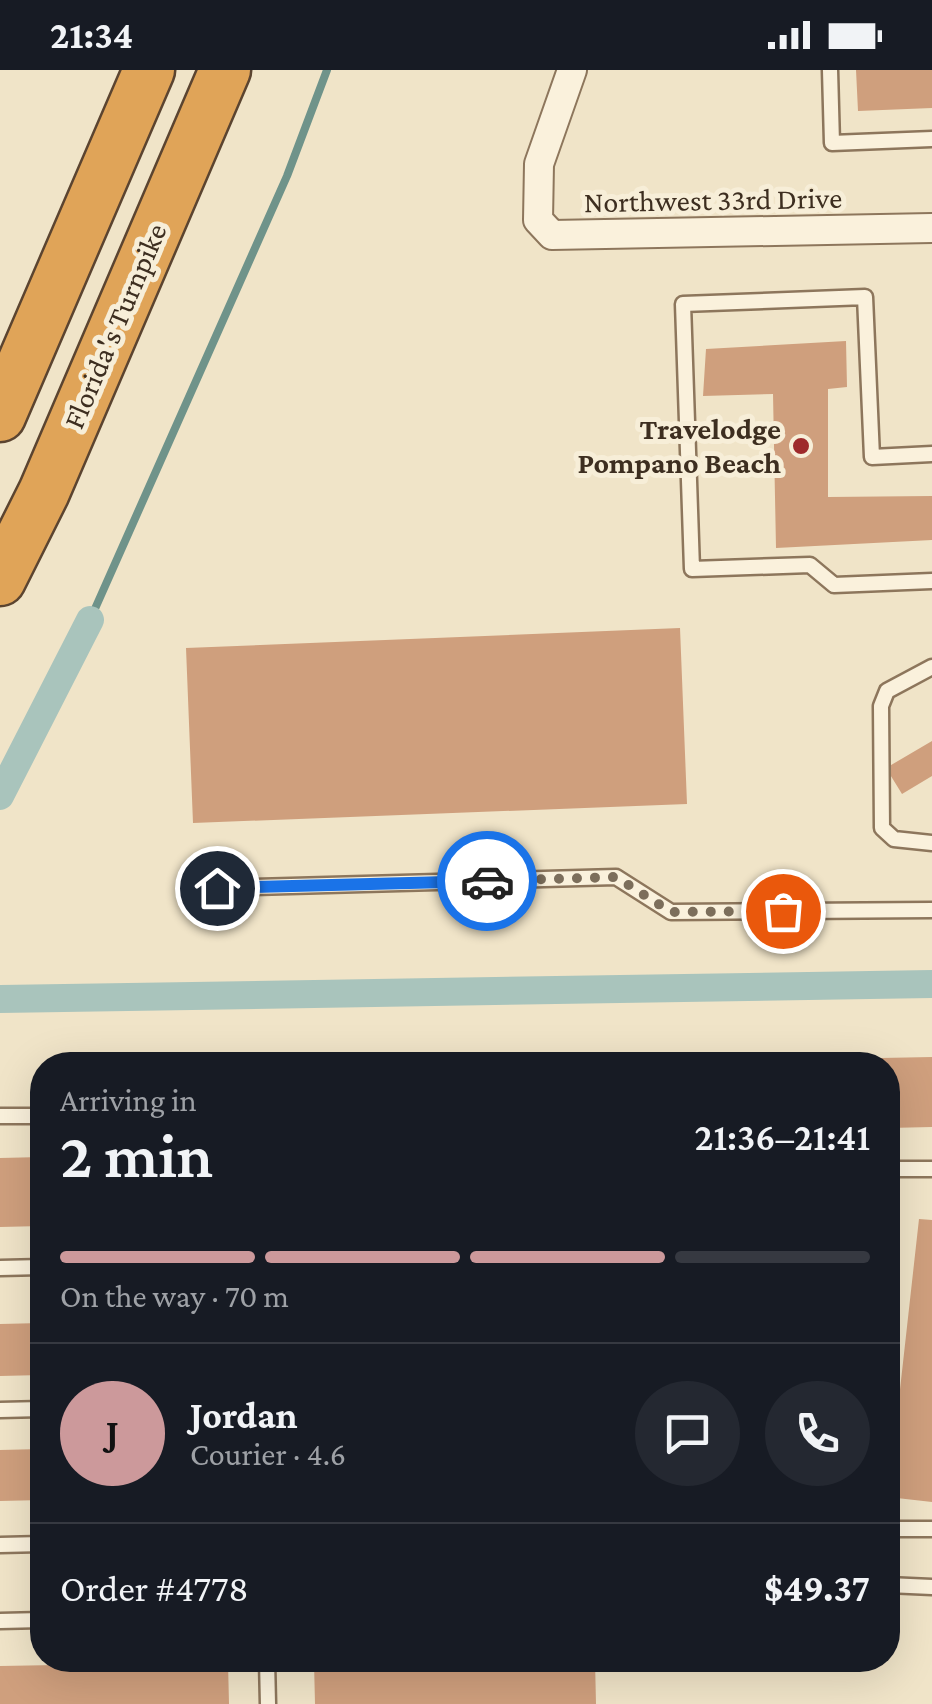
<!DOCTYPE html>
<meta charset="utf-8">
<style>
:root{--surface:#171b24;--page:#242831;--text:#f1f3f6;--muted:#9ea1a6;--line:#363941;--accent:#cc999b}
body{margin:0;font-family:"Crimson Pro",serif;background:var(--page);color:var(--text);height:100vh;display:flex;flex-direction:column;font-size:38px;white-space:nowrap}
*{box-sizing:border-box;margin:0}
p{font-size:32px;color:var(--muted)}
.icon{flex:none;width:55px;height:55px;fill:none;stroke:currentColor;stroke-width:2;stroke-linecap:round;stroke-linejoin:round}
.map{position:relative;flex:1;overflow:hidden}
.drawer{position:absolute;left:30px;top:982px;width:870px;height:620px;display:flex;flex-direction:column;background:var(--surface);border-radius:40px;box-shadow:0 10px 40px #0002}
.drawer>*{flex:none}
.pin{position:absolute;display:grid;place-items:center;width:85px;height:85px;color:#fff;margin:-42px;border:5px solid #fff;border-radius:50%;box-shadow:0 2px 10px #0007}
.courier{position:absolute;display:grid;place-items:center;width:100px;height:100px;margin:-50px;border:8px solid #1a73e8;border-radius:50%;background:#fff;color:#222;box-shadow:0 2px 12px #0007}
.head em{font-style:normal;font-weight:600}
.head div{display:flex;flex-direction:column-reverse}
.head{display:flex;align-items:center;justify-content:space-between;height:170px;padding:0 30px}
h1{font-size:65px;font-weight:600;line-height:75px}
.bar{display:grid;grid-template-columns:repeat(4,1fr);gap:15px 10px;align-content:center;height:120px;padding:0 30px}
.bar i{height:12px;border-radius:8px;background:var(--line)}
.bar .current{background:var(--accent)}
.bar p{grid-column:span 4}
.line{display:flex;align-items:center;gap:25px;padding:0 30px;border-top:2px solid var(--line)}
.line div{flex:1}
.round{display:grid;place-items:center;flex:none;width:105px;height:105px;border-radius:52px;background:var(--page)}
.status{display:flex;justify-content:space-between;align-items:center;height:70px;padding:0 50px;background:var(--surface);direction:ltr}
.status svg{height:28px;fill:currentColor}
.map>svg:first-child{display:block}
</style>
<div class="status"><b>21:34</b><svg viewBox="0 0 49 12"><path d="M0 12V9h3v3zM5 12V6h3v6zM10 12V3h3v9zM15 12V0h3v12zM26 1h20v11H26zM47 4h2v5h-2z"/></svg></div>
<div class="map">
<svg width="932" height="1634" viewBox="0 0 932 1634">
<rect width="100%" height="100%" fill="#f0e4c8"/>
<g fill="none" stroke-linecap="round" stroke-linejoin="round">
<path stroke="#6f938a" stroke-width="8" d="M90,550l197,-444 40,-106"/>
<path stroke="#a9c4bc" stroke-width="28" d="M0,726l90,-176
M0,929l932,-15"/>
</g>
<path fill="#cf9f7d" d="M856,0h76v38l-74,3z
M846,271l1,46 -19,2v108l104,-1v44l-156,8 -3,-154 -70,2 3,-47z
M680,558l7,176 -494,19 -7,-175z
M932,671v35l-30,18 -16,-26z
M932,987v70l-44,1v-63h-58v-6z
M42,1087v69l-42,1v-69z
M919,1149l13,1v282l-44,-5z
M42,1253v52l-42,1v-52z
M42,1379v51l-42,1v-51z
M595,1590l1,44h-281l-1,-42z
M228,1592l1,42h-229v-38z"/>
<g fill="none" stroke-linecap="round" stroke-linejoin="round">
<g stroke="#8d765c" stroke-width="19">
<path id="lane" d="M830,0l2,73 100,-4
M932,384l-60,3 -7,-160 -182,7 9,265 118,-4 24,20 98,-4
M932,597l-45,24 -6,15 1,122 12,11 38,4
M217,818l399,-11 55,35 261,-2
M0,1046h42
M888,1099h44
M0,1198l42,-1
M0,1340l42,-1
M888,1459h44
M0,1475l42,-1
M888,1515l44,2
M0,1551l42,-1
M267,1590l1,44"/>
</g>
<g stroke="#8d765c" stroke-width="32">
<path id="street" d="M572,0l-33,94 -1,56 14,15 380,-7"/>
</g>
<g stroke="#5b4430" stroke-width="55">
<path id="highway" d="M0,346l149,-346
M0,510l44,-88 181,-422"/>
</g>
<use href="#lane" stroke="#faf1dc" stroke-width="14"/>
<use href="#street" stroke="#faf1dc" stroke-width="28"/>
<use href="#highway" stroke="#e0a458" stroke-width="50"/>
</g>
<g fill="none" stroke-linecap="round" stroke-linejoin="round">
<path stroke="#7c6e5b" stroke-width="10" stroke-dasharray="0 18" d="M487,811l129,-4 55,35 112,-1"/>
<path stroke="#1a73e8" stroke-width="12" d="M217,818l270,-7"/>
</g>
<circle fill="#9e2a2b" stroke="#f7eed8" stroke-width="4" cx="801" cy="376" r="10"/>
<g text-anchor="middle" stroke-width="10" stroke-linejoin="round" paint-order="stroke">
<g font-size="30" fill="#3d2e20" stroke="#f7eed8">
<text transform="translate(713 130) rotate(-1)" y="10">Northwest 33rd Drive</text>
<text transform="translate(115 256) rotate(-67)" y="10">Florida's Turnpike</text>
</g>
<g font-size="30" font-weight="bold" fill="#3d2e20" stroke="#f7eed8" text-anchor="end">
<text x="781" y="369">Travelodge<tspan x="781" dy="34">Pompano Beach</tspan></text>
</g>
</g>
</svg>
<div class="pin" style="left:783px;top:841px;background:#ea580c"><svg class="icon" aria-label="bag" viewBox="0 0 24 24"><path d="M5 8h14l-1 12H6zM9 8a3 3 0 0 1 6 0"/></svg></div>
<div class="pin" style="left:217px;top:818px;background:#1f2937"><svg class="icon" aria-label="home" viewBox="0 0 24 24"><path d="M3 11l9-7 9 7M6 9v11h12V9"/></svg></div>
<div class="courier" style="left:487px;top:811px"><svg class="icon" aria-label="car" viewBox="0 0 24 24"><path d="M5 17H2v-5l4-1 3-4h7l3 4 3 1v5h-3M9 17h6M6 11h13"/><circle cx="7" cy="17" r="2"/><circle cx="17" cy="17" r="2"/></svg></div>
<section class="drawer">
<div class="head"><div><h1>2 min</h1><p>Arriving in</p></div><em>21:36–21:41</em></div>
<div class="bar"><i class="current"></i><i class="current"></i><i class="current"></i><i></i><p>On the way · 70 m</p></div>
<div class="line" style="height:180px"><b class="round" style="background:var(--accent);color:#111">J</b><div><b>Jordan</b><p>Courier · 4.6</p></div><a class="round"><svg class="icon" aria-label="chat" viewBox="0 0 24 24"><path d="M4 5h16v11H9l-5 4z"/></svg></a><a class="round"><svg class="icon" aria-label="phone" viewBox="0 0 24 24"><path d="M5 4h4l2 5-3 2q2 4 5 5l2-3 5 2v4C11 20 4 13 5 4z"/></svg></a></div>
<div class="line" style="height:130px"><div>Order #4778</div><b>$49.37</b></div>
</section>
</div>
